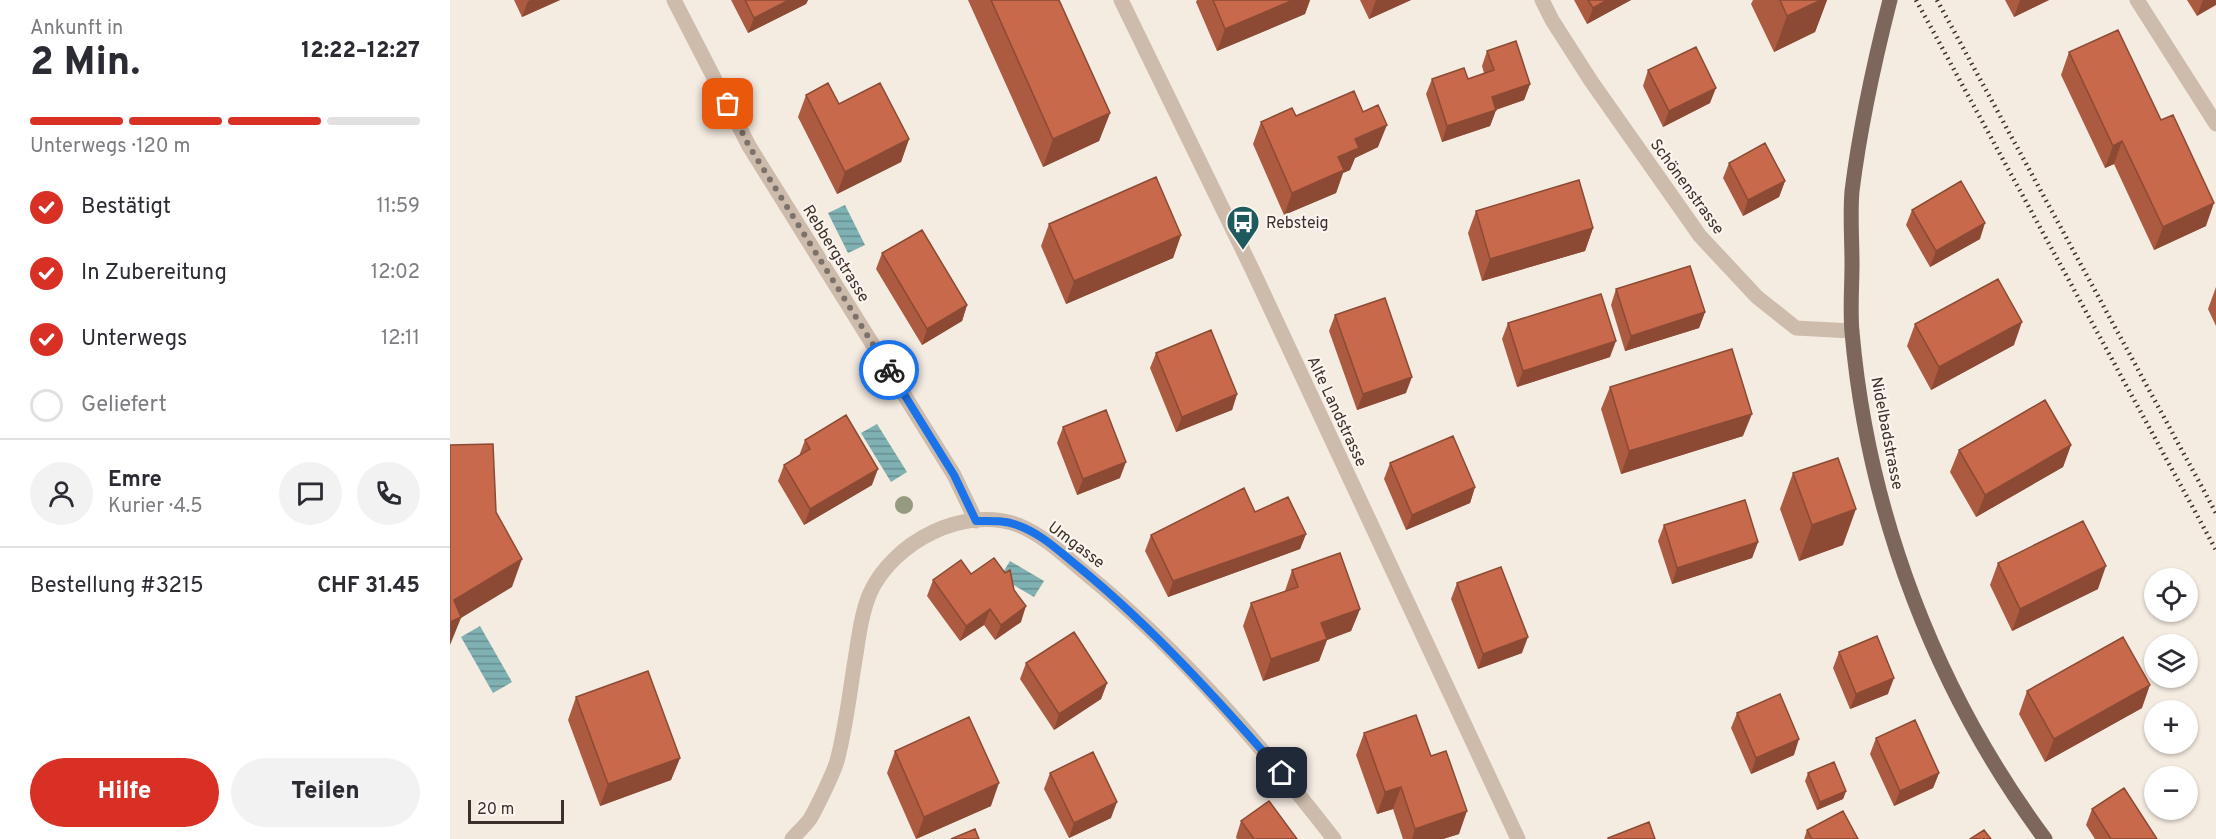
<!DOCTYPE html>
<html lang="de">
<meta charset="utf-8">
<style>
:root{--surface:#fff;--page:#f2f2f3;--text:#2b2b33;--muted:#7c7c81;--line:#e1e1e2;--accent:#d93025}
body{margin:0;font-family:Overpass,sans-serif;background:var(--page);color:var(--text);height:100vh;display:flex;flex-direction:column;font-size:22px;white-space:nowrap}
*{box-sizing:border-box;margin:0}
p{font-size:20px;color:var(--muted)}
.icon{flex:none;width:33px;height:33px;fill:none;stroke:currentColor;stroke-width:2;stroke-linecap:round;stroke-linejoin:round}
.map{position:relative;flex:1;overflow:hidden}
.details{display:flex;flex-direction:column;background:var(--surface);width:450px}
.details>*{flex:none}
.buttons{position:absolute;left:1694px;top:568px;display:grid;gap:12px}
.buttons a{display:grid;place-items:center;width:54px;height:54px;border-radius:50%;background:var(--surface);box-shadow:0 2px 4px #0004;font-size:30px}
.scale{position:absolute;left:18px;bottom:15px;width:96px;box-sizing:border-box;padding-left:6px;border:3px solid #3b302b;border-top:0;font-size:16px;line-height:21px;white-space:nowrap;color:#3b302b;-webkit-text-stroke:4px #fbf5ee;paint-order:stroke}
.pin{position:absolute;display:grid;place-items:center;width:51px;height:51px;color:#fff;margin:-26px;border-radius:12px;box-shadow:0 3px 9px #0006}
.courier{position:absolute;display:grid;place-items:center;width:60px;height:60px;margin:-30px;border:4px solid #1a73e8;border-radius:50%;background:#fff;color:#222;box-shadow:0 2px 8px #0007}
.head em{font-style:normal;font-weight:800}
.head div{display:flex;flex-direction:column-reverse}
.head{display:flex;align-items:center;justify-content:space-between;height:102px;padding:0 30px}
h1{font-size:39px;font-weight:800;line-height:45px}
.bar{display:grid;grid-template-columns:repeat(4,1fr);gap:9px 6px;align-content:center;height:72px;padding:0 30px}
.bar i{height:8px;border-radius:4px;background:var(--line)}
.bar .selected{background:var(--accent)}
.bar p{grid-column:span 4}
.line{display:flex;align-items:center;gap:15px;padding:0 30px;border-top:2px solid var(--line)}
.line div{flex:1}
.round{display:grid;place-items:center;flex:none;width:63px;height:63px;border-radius:32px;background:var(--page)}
ol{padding:0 30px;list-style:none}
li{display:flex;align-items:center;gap:18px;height:66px}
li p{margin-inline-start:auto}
li .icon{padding:6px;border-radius:50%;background:var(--accent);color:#fff;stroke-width:4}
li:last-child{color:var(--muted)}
li i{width:33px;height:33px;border:3px solid var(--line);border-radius:50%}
.primary-button{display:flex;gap:12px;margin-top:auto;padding:12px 30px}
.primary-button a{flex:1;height:69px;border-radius:36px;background:var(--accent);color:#fff;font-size:24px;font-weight:800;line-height:69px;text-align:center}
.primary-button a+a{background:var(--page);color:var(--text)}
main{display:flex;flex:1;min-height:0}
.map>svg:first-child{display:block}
</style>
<main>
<section class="details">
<div class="head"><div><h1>2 Min.</h1><p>Ankunft in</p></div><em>12:22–12:27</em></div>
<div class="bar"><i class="selected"></i><i class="selected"></i><i class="selected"></i><i></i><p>Unterwegs · 120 m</p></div>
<ol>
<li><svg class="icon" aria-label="check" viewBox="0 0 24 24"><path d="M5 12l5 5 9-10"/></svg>Bestätigt<p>11:59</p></li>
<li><svg class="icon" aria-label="check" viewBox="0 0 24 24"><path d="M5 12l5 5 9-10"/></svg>In Zubereitung<p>12:02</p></li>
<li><svg class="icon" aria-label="check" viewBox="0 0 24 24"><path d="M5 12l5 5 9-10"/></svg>Unterwegs<p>12:11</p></li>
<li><i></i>Geliefert</li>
</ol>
<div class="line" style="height:108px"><a class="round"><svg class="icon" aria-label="person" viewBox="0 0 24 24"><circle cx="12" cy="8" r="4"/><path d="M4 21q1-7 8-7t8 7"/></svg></a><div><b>Emre</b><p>Kurier · 4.5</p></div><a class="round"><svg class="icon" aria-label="chat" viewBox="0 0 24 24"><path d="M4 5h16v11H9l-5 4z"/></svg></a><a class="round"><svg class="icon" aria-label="phone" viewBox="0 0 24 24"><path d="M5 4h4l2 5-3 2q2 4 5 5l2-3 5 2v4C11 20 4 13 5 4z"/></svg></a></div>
<div class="line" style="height:78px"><div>Bestellung #3215</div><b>CHF 31.45</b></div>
<div class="primary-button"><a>Hilfe</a><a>Teilen</a></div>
</section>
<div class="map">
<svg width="1766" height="839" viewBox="0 0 1766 839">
<defs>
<pattern id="water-rules" width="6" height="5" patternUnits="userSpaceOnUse" patternTransform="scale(1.5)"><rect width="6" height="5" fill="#7fb0b2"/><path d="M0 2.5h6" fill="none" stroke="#699091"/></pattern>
</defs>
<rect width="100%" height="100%" fill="#f4ebe1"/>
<path fill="url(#water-rules)" d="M395,205l20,40 -17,8 -20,-40z
M427,424l30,48 -16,10 -30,-49z
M560,561l34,20 -10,16 -34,-20z
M30,626l32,56 -19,11 -32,-56z"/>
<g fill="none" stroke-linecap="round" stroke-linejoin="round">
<path stroke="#cdbbac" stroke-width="15" d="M224,0l75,146 205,329 22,46
M671,0l131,269 266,570
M1092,0l10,20 39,61 109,155 57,61 39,31 56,3
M1687,0l79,124
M342,839c6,-7 13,-13 18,-20 6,-10 24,-47 27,-58 9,-33 13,-72 19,-107 3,-20 6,-42 14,-61 23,-51 94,-88 148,-68 25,10 46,30 66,47 94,76 176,172 250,267"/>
<path stroke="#7d675c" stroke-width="15" d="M1440,0c-16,63 -30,127 -38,191 -2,24 0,49 0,73 0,22 -2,46 0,68 16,182 84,360 193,507"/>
<path stroke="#3b302b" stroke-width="4.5" stroke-dasharray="1.5 4.5" stroke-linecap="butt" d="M1466,0l300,550
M1487,0l279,513"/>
</g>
<circle fill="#969b7f" cx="454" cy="505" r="9"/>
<path fill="#ac5a40" d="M64,0h46l-38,17z
M281,0h77l-2,4 -58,29z
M518,0h91l51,113 -11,28 -56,26z
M747,0h113l-5,14 -88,37 -21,-49z
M910,0h51l-42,19z
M1124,0h57l-44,24z
M1303,0h74l-12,32 -41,20 -23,-48z
M1555,0h44l-35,17z
M1737,0h29l-19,16z
M1037,51l43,33 -6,16 -28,10 -6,16 -48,16 -16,-48 6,-15h36l16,-6 -2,-7z
M1619,52l137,174 -52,24 -40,-86 -9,4 -44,-93z
M1198,70l62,33 -47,24 -20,-41z
M356,95l33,9 70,35 -8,23 -64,32 -39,-77z
M846,116l82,31 -23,11 -5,12 -7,3 -7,20 -52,22 -31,-71 8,-22z
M1279,163l56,18 -6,16 -36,19 -20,-38z
M1462,210l68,29 -50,28 -24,-42z
M1026,211l117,17 -8,23 -103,30 -14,-48z
M599,224l132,11 -8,23 -107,46 -25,-58z
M432,253l85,52 -5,16 -40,24 -46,-76z
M1766,287v39l-8,-17z
M1166,289l89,23 -6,16 -74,23 -14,-46z
M885,315l71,78 -49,17 -28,-79z
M1058,323l102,34 -93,30 -15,-48z
M1465,324l99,21 -83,45 -24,-44z
M706,353l81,41 -5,16 -56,22 -26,-64z
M1160,387l133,49 -122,38 -20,-65z
M613,427l57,51 -43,17 -20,-52z
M355,440l67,45 -68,40 -26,-44 6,-16 15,-9z
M1621,445l-8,22 -87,50 -26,-45 9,-22z
M940,463l85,24 -5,16 -64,27 -22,-51z
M1343,473l50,72 -44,16 -19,-52z
M805,512l51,22 -6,15 -132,48 -23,-46 6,-16z
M1214,525l94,17 -6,16 -80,26 -14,-43z
M1548,563l100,26 -86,42 -22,-46z
M842,570l68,39 -9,22 -24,9 -8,21 -56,20 -20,-55 8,-23 34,-12z
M521,574l50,48 -26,18 -11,-15 -24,16 -33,-45 6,-16z
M1007,583l65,70 -44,16 -27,-70z
M1389,652l49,42 -38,15 -17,-41z
M576,663l81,20 -6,16 -47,31 -34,-51z
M1577,691l115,17 -97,54 -26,-48z
M126,697l104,61 -9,22 -71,26 -32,-86z
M1287,713l57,42 -43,19 -20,-46z
M914,733l95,101 -16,5h-40l-10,-30 -16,5 -21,-59z
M1426,738l63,35 -6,15 -39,18 -24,-52z
M445,751l96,55 -75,33 -29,-66z
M600,773l61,45 -42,20 -25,-49z
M1358,773l38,18 -3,8 -26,11 -12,-29z
M1642,809l65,30h-62l-9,-14z
M791,821l56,18h-60l-1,-2z
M1357,830l51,9h-54z"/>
<path fill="#8c4a34" d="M81,0h29l-38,17 6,-16z
M339,0h19l-2,4 -58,29 6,-15z
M843,0h17l-5,14 -88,37 8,-22z
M926,0h35l-42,19z
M1157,0h24l-44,24 6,-16z
M1371,0h6l-12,32 -41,20 13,-36z
M1570,0h29l-35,17z
M1753,0h13v5l-19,11z
M1080,84l-6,16 -38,13 6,-16z
M1266,88l-6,15 -47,24 6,-16z
M1046,110l-6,16 -48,16 5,-16z
M660,113l-11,28 -56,26 10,-28z
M937,125l-9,22 -23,11 -5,12 -7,3 -7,20 -52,22 8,-22 46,-36 17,-18z
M459,139l-8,23 -64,32 8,-22z
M1672,141l-8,23 -9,4 8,-22z
M1335,181l-6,16 -36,19 5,-16z
M1764,203l-8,23 -52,24 9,-23z
M1535,223l-5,16 -50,28 6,-16z
M1143,228l-8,23 -103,30 8,-22z
M731,235l-8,23 -107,46 8,-23z
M517,305l-5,16 -40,24 5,-16z
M1255,312l-6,16 -74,23 6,-15z
M1572,322l-8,23 -83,45 8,-23z
M1166,341l-6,16 -93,30 6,-16z
M962,377l-6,16 -49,17 6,-16z
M787,394l-5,16 -56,22 6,-15z
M1302,414l-9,22 -122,38 8,-23z
M1621,445l-8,22 -87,50 9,-22z
M676,462l-6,16 -43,17 6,-16z
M428,469l-6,16 -68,40 6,-16z
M1025,487l-5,16 -64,27 6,-15z
M1406,509l-13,36 -44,16 13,-36z
M856,534l-6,15 -132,48 5,-16z
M1308,542l-6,16 -80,26 5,-16z
M72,559l-10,28 -51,31 -11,27v-35l4,-10z
M1656,566l-8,23 -86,42 8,-22z
M576,606l-5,16 -26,18 6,-15z
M540,609l-6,16 -24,16 6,-15z
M910,609l-9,22 -24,9 -8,21 -56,20 8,-22 50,-36z
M1078,637l-6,16 -44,16 5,-15z
M1444,678l-6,16 -38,15 6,-15z
M657,683l-6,16 -47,31 5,-16z
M1700,685l-8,23 -97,54 9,-23z
M1349,739l-5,16 -43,19 5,-16z
M230,758l-9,22 -71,26 8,-22z
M1489,773l-6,15 -39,18 6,-15z
M549,783l-8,23 -75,33 8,-22z
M951,787l-8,22 -16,5 8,-22z
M1396,791l-3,8 -26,11 3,-8z
M667,802l-6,16 -42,20 5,-15z
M1017,811l-8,23 -16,5h-31l3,-10z"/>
<path fill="#c8694b" stroke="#8c4a34" stroke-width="1.5" d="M295,0h44l-35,18z
M541,0h68l51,113 -57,26z
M763,0h80l-68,29z
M1138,0h19l-14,8z
M1330,0h41l-34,16z
M1668,30l43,90 12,-5 41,88 -51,24 -41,-86 -9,5 -44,-94z
M1066,41l14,43 -38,13 4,13 -49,16 -15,-47 32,-11 4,11 26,-9 -7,-19z
M1246,47l20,41 -47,23 -21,-41z
M378,83l11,21 41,-21 29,56 -64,33 -39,-77z
M904,91l9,21 15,-7 9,20 -32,14 4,9 -21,9 6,13 -52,23 -31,-71 31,-14 4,8z
M1315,143l20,38 -37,19 -19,-37z
M706,177l25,58 -107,46 -25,-57z
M1129,180l14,48 -103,31 -14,-48z
M1511,181l24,42 -49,28 -24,-41z
M472,230l45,75 -40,24 -45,-76z
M1240,266l15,46 -74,24 -15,-47z
M1548,279l24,43 -83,45 -24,-43z
M1151,294l15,47 -93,30 -15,-48z
M935,298l27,79 -49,17 -28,-79z
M761,330l26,64 -55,23 -26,-64z
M1282,349l20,65 -123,37 -19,-64z
M1595,400l26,45 -86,50 -26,-45z
M656,410l20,52 -43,17 -20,-52z
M396,415l32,54 -68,40 -26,-44 26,-16 -5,-9z
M1003,436l22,51 -63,28 -22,-52z
M43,444l3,68 26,47 -68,41 7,17 -11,5v-177z
M1388,458l18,51 -44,16 -19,-52z
M794,488l11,24 33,-15 18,37 -133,47 -22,-46z
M1295,500l13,42 -81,26 -13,-43z
M1633,521l23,45 -86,43 -22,-46z
M890,553l20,56 -39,14 6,16 -56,20 -20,-56 47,-16 -6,-17z
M544,558l11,15 5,-3 4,20 12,16 -25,19 -11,-16 -24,17 -33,-46 28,-20 10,14z
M1051,567l27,70 -45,17 -26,-71z
M624,632l33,51 -48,31 -33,-51z
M1427,636l17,42 -38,16 -17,-42z
M1673,637l27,48 -96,54 -27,-48z
M198,671l32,87 -72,26 -32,-87z
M1330,694l19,45 -43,19 -19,-45z
M966,715l15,41 15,-5 21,60 -52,18 -14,-42 -16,5 -21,-59z
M519,717l30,66 -75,34 -29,-66z
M1465,720l24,53 -39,18 -24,-53z
M643,752l24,50 -43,21 -24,-50z
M1384,762l12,29 -26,11 -12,-29z
M1674,788l33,51h-46l-19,-30z
M819,801l28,38h-43l-13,-18z
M1393,811l15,28h-46l-5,-9z
M1199,822l6,17h-47v-1z
M525,829l4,10h-28z
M1534,830l7,9h-21z"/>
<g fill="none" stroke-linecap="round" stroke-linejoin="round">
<path stroke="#7c716b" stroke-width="6" stroke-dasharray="0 10.8" d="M278,104l21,42 140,224"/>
<path stroke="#1a73e8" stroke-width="8" d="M439,370l65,105 22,46c14,0 27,-1 41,4 24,8 44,28 63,43 74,61 139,133 202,205"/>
</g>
<defs>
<g id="bus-pin" transform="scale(1.725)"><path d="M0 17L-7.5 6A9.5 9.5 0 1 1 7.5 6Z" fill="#1f5a5e" stroke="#fbf5ee"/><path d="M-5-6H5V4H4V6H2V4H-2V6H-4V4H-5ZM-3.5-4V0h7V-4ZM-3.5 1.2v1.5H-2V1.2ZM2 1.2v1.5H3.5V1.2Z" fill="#fff"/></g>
</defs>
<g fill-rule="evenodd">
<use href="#bus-pin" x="793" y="222"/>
</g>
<g text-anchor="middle" stroke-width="4.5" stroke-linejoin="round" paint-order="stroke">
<g font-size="16" fill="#3b302b" stroke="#fbf5ee">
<text transform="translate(1238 186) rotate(54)" y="6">Schönenstrasse</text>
<text transform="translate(387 253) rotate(58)" y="6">Rebbergstrasse</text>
<text transform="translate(888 411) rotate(65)" y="6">Alte Landstrasse</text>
<text transform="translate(1438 433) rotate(79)" y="6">Nidelbadstrasse</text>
<text transform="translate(627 544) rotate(37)" y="6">Umgasse</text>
</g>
<g font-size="16" fill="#3b302b" stroke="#fbf5ee" text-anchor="start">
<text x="816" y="228">Rebsteig</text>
</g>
</g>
</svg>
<div class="buttons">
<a><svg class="icon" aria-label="locate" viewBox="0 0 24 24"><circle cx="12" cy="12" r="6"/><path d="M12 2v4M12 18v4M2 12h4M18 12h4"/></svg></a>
<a><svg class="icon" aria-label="layers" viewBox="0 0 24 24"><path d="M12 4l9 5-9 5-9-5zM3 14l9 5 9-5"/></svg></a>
<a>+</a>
<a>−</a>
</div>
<div class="scale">20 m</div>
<div class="pin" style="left:278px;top:104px;background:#ea580c"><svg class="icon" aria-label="bag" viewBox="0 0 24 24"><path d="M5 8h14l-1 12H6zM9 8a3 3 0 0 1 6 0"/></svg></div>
<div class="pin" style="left:832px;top:773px;background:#1f2937"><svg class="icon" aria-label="home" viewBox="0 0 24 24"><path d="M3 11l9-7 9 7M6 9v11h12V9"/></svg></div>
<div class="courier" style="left:439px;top:370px"><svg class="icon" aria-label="bike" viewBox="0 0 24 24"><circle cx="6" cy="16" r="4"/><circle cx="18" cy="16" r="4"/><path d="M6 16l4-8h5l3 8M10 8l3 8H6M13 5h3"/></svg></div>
</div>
</main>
